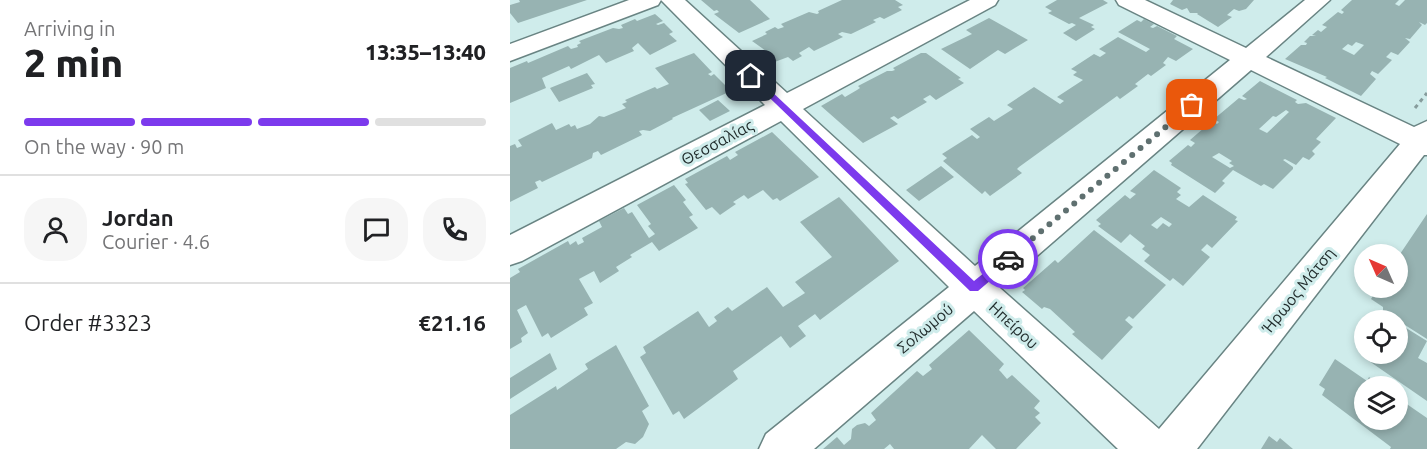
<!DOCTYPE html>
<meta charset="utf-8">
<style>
:root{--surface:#fff;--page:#f6f6f6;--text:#202124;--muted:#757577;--line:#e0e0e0;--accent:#7c3aed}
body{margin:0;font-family:Ubuntu,sans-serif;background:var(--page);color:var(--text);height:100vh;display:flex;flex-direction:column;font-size:22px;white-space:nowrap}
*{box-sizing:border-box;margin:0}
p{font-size:20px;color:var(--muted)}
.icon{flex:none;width:33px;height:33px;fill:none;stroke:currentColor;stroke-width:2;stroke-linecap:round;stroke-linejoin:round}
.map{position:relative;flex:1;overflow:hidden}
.panel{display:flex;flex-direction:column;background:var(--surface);width:510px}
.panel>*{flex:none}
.needle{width:39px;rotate:315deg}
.controls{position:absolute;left:844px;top:244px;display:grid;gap:12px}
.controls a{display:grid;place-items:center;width:54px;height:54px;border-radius:50%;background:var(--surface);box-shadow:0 3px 9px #0003;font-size:30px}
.pin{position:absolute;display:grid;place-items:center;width:51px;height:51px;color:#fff;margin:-26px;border-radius:12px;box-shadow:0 3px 9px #0006}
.courier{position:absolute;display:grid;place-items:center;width:60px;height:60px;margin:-30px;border:4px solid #7c3aed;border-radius:50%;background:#fff;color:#222;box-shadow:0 2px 8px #0007}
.overview em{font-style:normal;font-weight:800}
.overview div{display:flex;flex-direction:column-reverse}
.overview{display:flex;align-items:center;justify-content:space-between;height:102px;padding:0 24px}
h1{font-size:39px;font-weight:800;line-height:45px}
.bar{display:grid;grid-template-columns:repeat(4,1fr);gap:9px 6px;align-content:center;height:72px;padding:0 24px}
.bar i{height:8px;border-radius:4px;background:var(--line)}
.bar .active{background:var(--accent)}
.bar p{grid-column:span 4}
.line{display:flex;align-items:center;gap:15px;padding:0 24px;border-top:2px solid var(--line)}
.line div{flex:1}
.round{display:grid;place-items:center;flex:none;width:63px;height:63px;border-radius:24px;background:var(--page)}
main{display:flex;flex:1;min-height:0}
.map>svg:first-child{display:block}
</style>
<main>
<section class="panel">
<div class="overview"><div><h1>2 min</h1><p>Arriving in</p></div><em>13:35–13:40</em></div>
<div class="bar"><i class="active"></i><i class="active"></i><i class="active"></i><i></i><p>On the way · 90 m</p></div>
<div class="line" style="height:108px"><a class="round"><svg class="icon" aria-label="person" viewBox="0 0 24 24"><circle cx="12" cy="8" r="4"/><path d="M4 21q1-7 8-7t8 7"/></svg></a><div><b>Jordan</b><p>Courier · 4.6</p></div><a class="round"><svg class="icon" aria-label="chat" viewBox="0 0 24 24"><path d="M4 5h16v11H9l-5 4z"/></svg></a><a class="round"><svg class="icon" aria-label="phone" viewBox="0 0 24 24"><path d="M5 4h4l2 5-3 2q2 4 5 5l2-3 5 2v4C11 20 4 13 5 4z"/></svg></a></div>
<div class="line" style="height:78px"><div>Order #3323</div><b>€21.16</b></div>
</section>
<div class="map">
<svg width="917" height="449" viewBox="0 0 917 449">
<rect width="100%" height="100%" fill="#cfeceb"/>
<path fill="#97b3b2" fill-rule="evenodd" d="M9,0h68l-69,23 -8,-10v-8l10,-3z
M191,0h49l20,19 -31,14 -25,-19 5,-2 -2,-2 -3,1z
M332,0h53l8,5 -5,2 4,3 -18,9 -4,-2 -7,3 3,2 -25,12 -9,-2 -4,2 5,3 -29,14 -5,-4 -10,6 3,3 -9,5 -5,-4 -16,6 -12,-9 6,-3 -14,-10 15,-7 -2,-2 10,-5 3,2 6,-2 -3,-3 28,-12 8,2 2,-1 -1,-2z
M547,0h46l5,3 -29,15 15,7 -3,2 4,2 -19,12 -13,-8 13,-8 -4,-2 -3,1 -21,-11 4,-2 -7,-4z
M663,0h81l-8,9 -7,2 -5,-2 -7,6 5,2 -14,10 -21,-13 1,-1h-8l-3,-5 -5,2 -12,-6z
M842,0h47l-4,4 4,2 6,-6h22v23l-2,2 -6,-3 3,3 -12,14 -5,-1 5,4 -12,13 -7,-3 -5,5 6,3 -14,14 -6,-3 -2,3 6,5 -15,17 -36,-18 2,-1 -42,-18 16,-14h5l1,-2 -3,-1 6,-6h6l-4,-1 6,-5 3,2 6,-5 -5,-2 16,-13 4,2 2,-2 -3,-2zM846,42l8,3 -10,10 -12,-6 6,-5 4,2z
M145,14l8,7 -7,3 2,1 6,-2 9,9 -4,2 8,7 -27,14 -12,-12 -6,5 2,3 -28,12 -7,-8 -28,14 -2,-3 -27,12 4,10 -36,15v-35l17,-7 1,2 40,-17 3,3 7,-2 -1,-2 4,-2 -2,-2 34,-13 6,1 4,-1 -2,-3 14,-6 2,2z
M479,18l39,22 -23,14 -7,-4 -28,19 -29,-20 31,-15 -6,-4z
M634,19l10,5 -4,3 3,1 4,-2 20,10 -3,3 19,10 -17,12 -8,-4 -5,6 3,2 -15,11 -3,-2 -13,10 3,2 -18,13 -3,-3 -98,71 -2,2 5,4 -32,23 -5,-5 -3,3 -39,-33 4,-3 -5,-4 30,-19 5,4 3,-2 -10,-8 19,-12 5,4 19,-12 -6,-4 27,-18 26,17 4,-3 -7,-4 26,-17 -10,-5 4,-3 -6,-3 23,-15 6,3 6,-4 -7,-4 19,-12 28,15 4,-3 -32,-17 19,-12 4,2z
M184,53l18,19 -4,2 3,2 3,-2 17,17 -59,27 1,1 -23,12 -7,-1 -4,1 3,4 -41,20 -3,-4 -5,2 -1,5 -50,24 -2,-2 -5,2 3,6 -28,14v-56l5,-2 2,4 5,-2 -4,-6 34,-17 4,7 13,-6 2,3 4,-2 2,4 13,-5 9,-8 5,1 22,-9 -4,-4 5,-2 -2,-2 30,-13 2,2 12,-5 -14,-16z
M411,53h5l35,25 -3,1 6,4 -28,17 -6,-5 -7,4 4,3 -29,17 -4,-3 -4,2 8,6 -35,19 -42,-37 21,-12 3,3 12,-7 3,-2 -2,-2 29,-15h5l3,-1 -2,-2z
M77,73l8,11 -4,1 2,3 -34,14 -9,-14z
M750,81l37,19 -2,2 3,2 8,-1 30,15 -20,21 5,3 -9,9 3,3 -6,6 -6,-3 -7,8 -11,-6 -2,1 10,7v2l-20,20 -9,-5 -3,2 -28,-16 -11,11 3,2 -10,10 -44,-28 1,-2 -3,-2 19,-16 3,2 4,-4 -5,-3 22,-19 5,3 2,-2 -5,-3 25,-21 5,2 3,-1 -5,-3zM776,110l3,2 -22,21 -8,-4 14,-13 3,1zM709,153l13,8 -3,2 5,3 -4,2 -18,-11z
M208,100l12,11 -20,10 -11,-11z
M262,132l47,45 -39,24 -3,-3 -4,2 -10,-10 -15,9 -4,-4 -11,7 3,2 -16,11 -8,-8 -6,3 -21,-26 3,-1 -3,-4 42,-23 3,4 8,-5 -3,-3z
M431,166l13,11 -35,24 -13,-11z
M644,170l27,18 -4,4 4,3 -5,4 13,8 14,-12 34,22 -2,3 3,1 -26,27 -5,-4 -6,6 9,7 -27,29 -10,-8 -3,3 -26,-20 6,-6 -8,-6 3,-3 -15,-12 -9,9 -23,-17 3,-2 -5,-4 29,-25 5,4 6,-5 -6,-3zM651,217l11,7 -3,3 -6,-4 -6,6 -6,-4z
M164,185l12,15 -3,2 10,13 -4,2 9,11 -39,23 -7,-9 -22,13 2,2 -16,10 3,4 -19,12 -6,-12 -15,8 14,24 -9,5 4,7 -37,23 -3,-5 -6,4 -16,-32 -9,5 11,23 -7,5 1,4 -12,7v-71l10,-6 -2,-3 50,-28 2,4 6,-4 2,4 6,-3 -2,-4 20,-11 -3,-6 25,-13 4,6 4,-2 17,26 6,-4 -7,-8 3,-2 -14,-19z
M329,197l60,64 -79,59 -5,-6 -17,12 8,10 -16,12 -9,-12 -48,35 5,8 -54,40 -5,-8 -6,4 -33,-58 6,-4 -3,-6 55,-36 11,16 8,-6 -3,-4 14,-10 4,4 35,-24 16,20 22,-14 -10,-11 37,-25 -32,-35z
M917,214v125l-44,-28v-4l-12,-8 7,-11h20v-14l4,-3 -4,-2v-12z
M584,230l72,55 -33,34 -4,-3 -4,4 8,7 -31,33 -30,-26 3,-2 -25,-23 -6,-2 -2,2 -20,-17 3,-2 -2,-2 32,-28 3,3z
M888,323l29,18 -9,17 9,5v38l-58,-40 5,-7h24z
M459,330l35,34 -5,6 2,2 6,7 5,-4 28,26 -6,7 6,5 -5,4 6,6 -25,26h-20l-14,-14 -13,14h-75l-4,-5 -6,5h-61l14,-12 7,8 7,-6 1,-10 5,-4 8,-2 4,3 7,-6 -5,-7 46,-42 6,5 9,-7 -3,-4z
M106,345l33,61 -7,5 7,13 -6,13 -8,7 -9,-2 -10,7h-106v-34l46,-29 1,4 31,-21 -3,-5z
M40,353l7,16 -47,30v-21z
M825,359l32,22 2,-4 13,10h-17v33h33v-22l29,20v31h-37l1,-2 -69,-52 3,-6 -6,-4z
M759,436l8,6 3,-4 13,11h-32z"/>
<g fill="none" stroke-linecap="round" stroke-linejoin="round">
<g stroke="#698483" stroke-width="3">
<path id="minor" d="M119,0h56l102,93 183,-93h28l-3,5 -192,104 172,157 255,-206 -111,-55 -3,-5h29l101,48 59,-48h25l-64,57 148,70 13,-6v34h-3l-227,294h-79l-144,-138 -160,138h-55l7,-15 183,-147 -168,-166 -259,140 -12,4v-30l255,-130 -104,-105 -3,5 -148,56v-17zM741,70l149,74 -241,285 -159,-141z"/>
</g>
<path stroke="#879c9c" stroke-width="3" stroke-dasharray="4 4" stroke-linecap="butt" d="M905,108l12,-15"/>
<use href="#minor" fill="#fff" fill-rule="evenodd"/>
</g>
<path fill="#7c3aed" d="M239,75h5l220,206 31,-25h7v6l-34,29h-8l-221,-213z"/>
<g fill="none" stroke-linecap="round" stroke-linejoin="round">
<path stroke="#5f7070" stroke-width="6" stroke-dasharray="0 10.8" d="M498,259l184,-154"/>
</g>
<g text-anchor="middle" stroke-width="6" stroke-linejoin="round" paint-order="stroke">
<g font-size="16" fill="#222d2d" stroke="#cfeceb">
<text transform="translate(207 142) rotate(-28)" y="6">Θεσσαλίας</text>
<text transform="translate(788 290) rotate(-51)" y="6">Ήρωος Μάτση</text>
<text transform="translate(504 325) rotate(43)" y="6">Ηπείρου</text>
<text transform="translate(415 328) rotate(-40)" y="6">Σολωμού</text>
</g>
</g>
</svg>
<div class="controls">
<a><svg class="needle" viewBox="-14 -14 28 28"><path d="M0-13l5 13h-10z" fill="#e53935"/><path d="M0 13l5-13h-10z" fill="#757577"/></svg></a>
<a><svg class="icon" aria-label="locate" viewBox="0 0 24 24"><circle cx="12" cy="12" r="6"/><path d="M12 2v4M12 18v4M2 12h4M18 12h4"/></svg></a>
<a><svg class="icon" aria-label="layers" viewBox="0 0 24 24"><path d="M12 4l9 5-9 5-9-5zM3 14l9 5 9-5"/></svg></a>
</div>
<div class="pin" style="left:682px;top:105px;background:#ea580c"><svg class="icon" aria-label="bag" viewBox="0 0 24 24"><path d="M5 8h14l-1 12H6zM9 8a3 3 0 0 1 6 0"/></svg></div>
<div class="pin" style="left:241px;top:76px;background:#1f2937"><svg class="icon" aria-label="home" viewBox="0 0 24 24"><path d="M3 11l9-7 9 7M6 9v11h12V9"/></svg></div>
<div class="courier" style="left:498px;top:259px"><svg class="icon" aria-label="car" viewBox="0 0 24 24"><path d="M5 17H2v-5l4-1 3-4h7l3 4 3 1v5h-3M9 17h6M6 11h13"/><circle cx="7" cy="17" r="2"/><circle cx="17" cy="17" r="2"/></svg></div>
</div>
</main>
